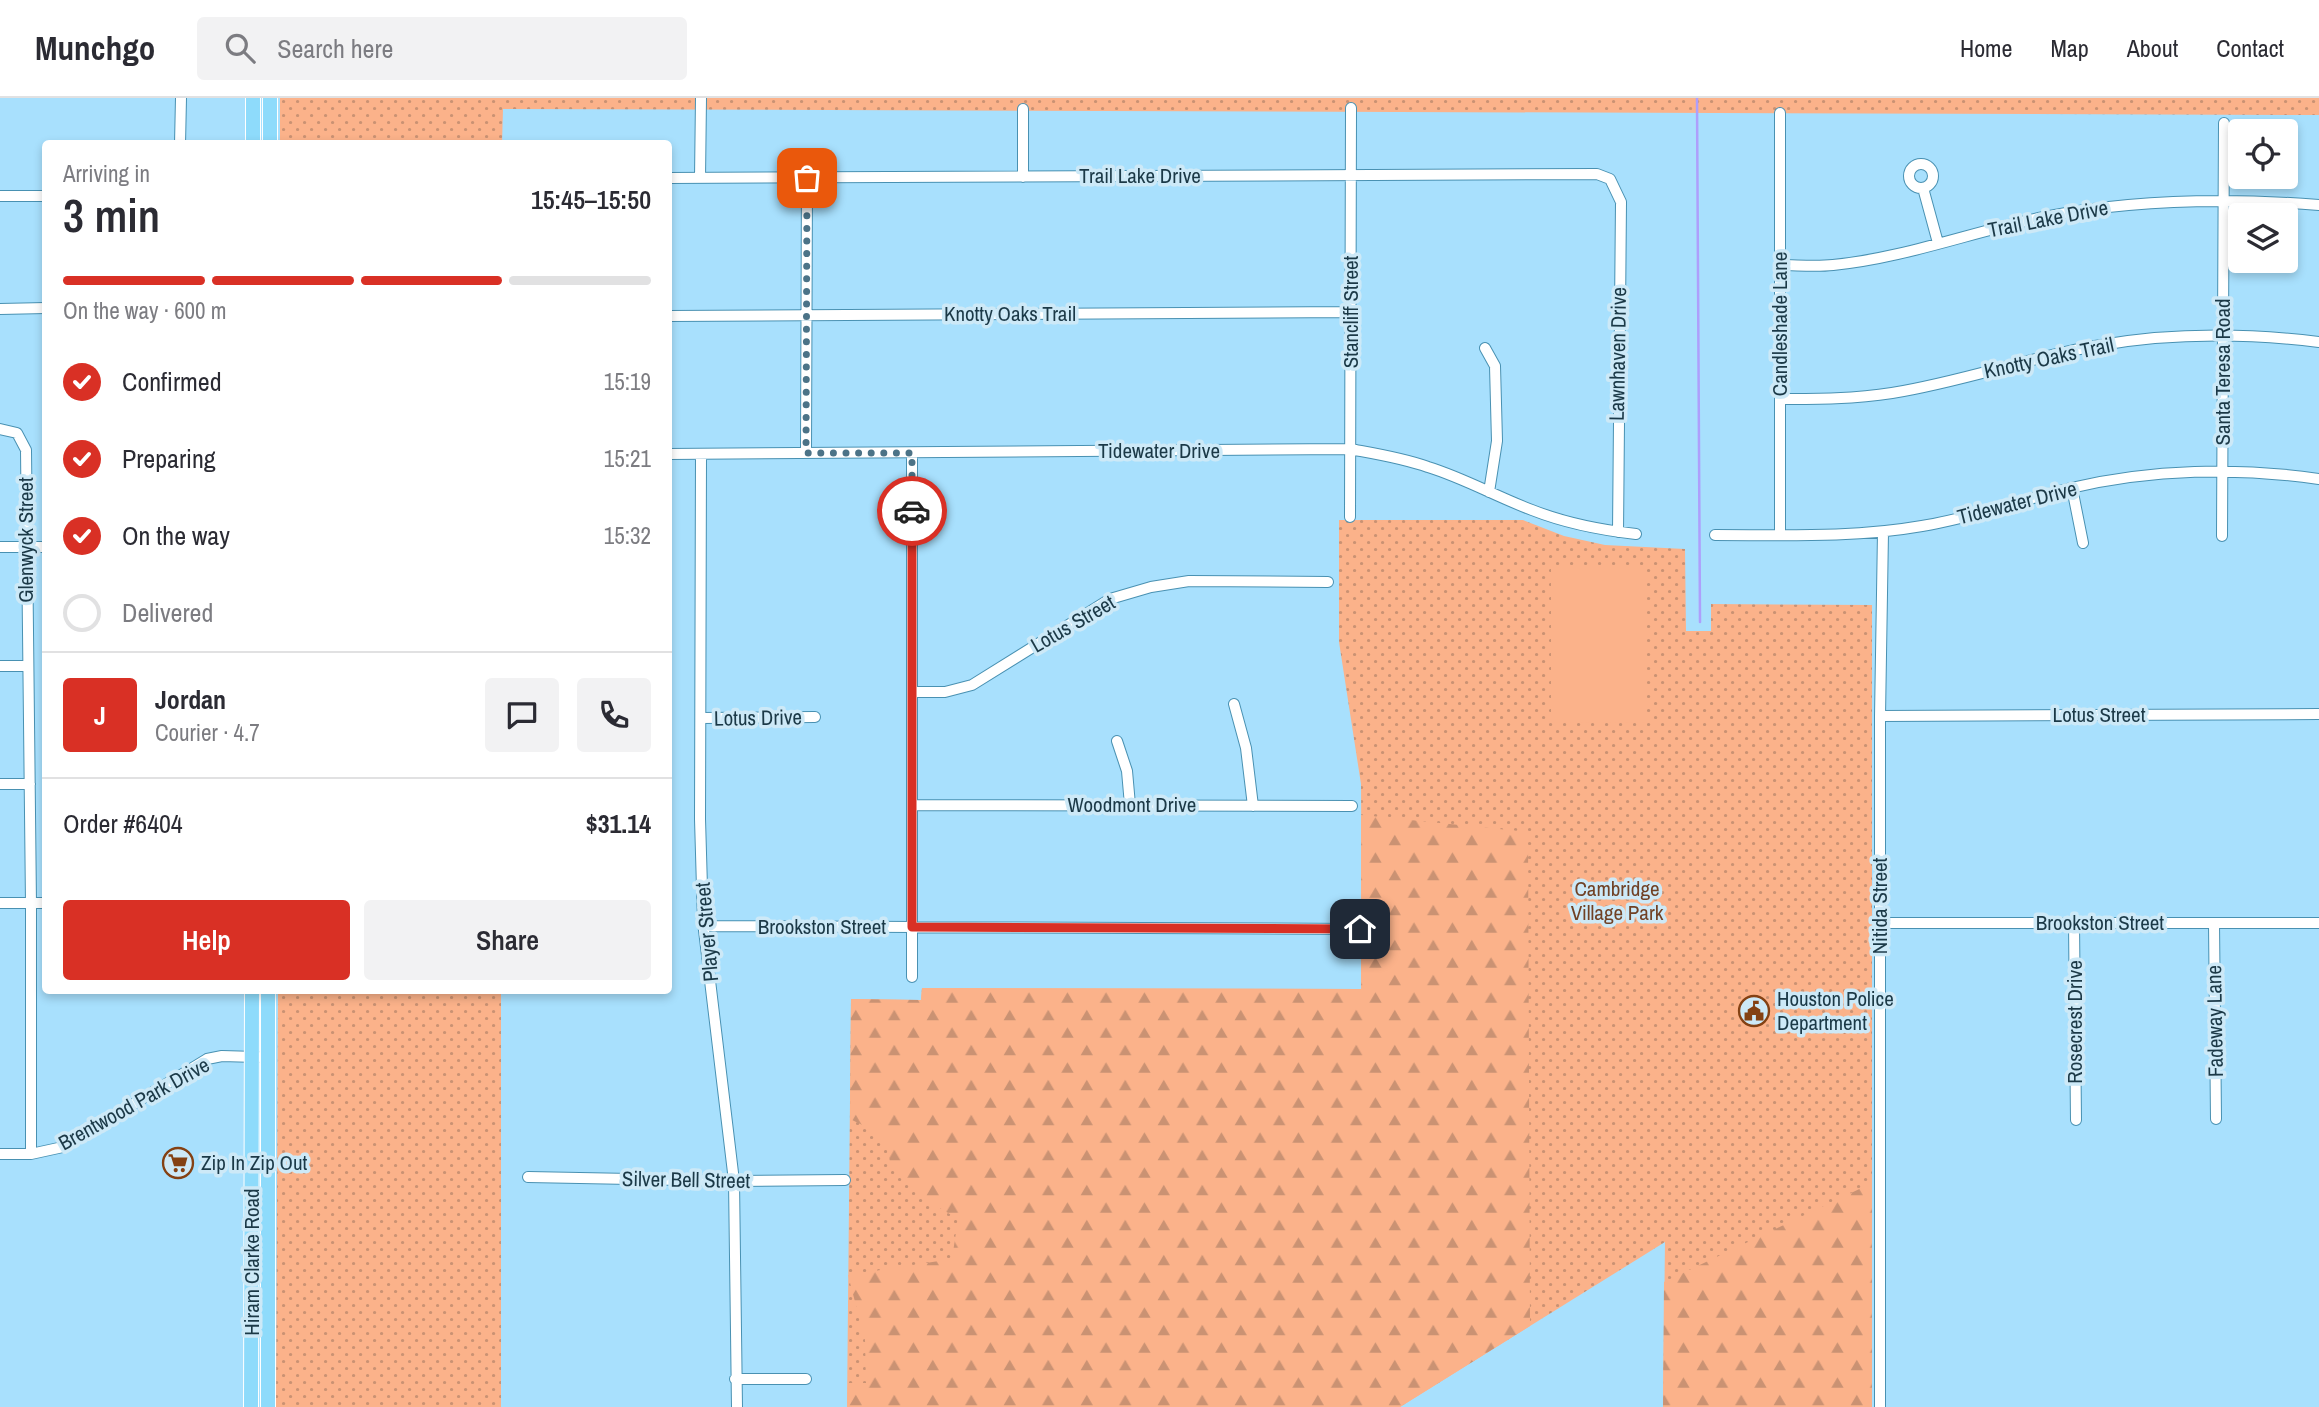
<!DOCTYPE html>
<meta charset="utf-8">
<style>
:root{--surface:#fff;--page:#f2f2f3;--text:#2b2b33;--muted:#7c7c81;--line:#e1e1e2;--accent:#d93025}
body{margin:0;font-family:"Archivo Narrow",sans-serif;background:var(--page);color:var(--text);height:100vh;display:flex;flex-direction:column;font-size:26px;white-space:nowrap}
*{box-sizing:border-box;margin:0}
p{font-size:23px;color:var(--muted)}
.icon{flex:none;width:38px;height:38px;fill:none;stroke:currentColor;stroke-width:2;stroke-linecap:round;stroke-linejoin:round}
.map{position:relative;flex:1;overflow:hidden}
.details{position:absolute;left:42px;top:42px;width:630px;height:854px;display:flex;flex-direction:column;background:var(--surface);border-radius:7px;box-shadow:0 4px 10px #0003}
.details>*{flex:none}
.fabs{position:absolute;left:2228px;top:21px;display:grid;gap:14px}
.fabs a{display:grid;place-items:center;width:70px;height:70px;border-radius:7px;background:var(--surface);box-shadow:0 4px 10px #0003;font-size:35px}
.pin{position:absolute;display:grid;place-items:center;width:60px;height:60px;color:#fff;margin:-30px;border-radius:14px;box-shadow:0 4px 10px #0006}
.courier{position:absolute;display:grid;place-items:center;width:70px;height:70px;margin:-35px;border:5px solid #d93025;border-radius:50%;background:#fff;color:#222;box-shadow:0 2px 9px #0007}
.overview em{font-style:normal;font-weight:600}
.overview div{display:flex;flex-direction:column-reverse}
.overview{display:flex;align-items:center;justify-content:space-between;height:119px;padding:0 21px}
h1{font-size:46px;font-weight:600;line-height:52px}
.bar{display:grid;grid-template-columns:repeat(4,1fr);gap:10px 7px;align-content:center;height:84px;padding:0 21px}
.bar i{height:9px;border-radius:5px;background:var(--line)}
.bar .on{background:var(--accent)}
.bar p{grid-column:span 4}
.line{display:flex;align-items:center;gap:18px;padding:0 21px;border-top:2px solid var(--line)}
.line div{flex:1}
.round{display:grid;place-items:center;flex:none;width:74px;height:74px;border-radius:7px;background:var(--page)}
ol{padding:0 21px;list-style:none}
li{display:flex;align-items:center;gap:21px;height:77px}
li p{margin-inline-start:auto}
li .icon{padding:7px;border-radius:50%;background:var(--accent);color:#fff;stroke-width:4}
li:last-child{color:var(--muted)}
li i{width:38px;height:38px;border:4px solid var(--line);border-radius:50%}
.button{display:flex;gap:14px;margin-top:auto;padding:14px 21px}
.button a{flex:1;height:80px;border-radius:7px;background:var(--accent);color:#fff;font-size:28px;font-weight:600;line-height:80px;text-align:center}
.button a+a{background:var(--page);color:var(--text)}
header{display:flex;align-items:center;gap:42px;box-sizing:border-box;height:98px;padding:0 35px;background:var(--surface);border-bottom:2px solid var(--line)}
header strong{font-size:33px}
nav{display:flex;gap:38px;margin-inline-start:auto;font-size:24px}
.search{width:490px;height:63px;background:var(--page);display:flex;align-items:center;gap:18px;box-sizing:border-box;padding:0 24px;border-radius:7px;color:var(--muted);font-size:26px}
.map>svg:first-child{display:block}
</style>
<header>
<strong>Munchgo</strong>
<div class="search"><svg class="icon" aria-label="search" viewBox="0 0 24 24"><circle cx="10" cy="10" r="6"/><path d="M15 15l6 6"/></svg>Search here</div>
<nav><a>Home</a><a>Map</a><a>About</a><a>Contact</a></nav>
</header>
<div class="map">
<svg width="2319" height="1309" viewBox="0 0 2319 1309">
<defs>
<pattern id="grass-dots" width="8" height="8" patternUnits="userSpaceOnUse" patternTransform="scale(1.75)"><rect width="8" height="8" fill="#fbb28a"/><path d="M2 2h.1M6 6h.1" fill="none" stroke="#ca9273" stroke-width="1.8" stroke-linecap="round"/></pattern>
<pattern id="forest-firs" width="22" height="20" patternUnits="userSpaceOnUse" patternTransform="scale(1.75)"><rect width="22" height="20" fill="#fbb28a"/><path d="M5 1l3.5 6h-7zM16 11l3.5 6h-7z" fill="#ca9273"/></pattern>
</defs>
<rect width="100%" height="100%" fill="#a8e0fd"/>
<path fill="url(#grass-dots)" d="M280,0h2039v17l-1816,-6 -1,34 -222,1z
M1339,422h184l41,16 41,9 80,4 1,82h25v-27l161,1v802h-209l2,-165 -265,165h-553l4,-408 70,1 1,-12 440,1 -1,-205 -22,-142z
M278,893h223v416h-225z"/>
<path fill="url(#forest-firs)" d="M1361,717l167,17 2,494 -130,81h-553l1,-24h18l-1,-43 -17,-65 104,-16 6,-40 -40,-24 -27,-30 -8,-30 -33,-16 1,-120 70,1 1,-12 439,1z
M1872,1085v224h-209l1,-125z"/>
<path fill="#fbb28a" d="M1551,468h95v157l-95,-1z"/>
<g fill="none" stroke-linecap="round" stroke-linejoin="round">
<path stroke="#ae9ffc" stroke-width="2.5" d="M1697,0l3,524"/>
<g stroke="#4991b2" stroke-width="12">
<path id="minor" d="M1023,11v68
M1780,15v422
M180,46l1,-46
M1909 78a12 12 0 1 1 24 0a12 12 0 1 1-24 0Z
M668,80l929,-4 13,5 11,23 -3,330
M700,80l1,-80
M1923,90l15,55
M0,98h46
M1780,167c17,0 35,2 53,0 72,-7 141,-34 211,-48 91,-18 184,-19 275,-12
M0,211l46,-1
M668,218l683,-4
M1485,250l10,18 2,75 -8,51
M1780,301c37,0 75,0 112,-6 69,-11 135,-35 203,-47 73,-13 150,-13 224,-4
M0,331l17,4 9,17 5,453v251
M806,355l1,-275
M668,356l682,-5c27,5 53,9 78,18 36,11 69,30 104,43 33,13 68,20 104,24
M701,357l-1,364 3,103 31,259 3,226
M2072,390l11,55
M1350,419l1,-409
M1715,437c69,0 139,3 207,-9 51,-8 99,-26 149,-38 80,-19 167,-21 248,-9
M2222,438l2,-413
M0,449h46
M0,568h27
M912,594h33l27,-7 138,-86 41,-12 38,-6 139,1
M1234,606l12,44 7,58
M1880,618l439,-2
M701,620l114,-1
M1117,643l10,30 3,34
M0,686h30
M912,707l440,1
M0,805h46
M1880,825h439
M2074,825l2,197
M2214,825l2,196
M704,828l656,3
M912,879v-524
M0,1056h31l32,-7 144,-88 15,-3 36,1
M528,1079l206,4 111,-1
M735,1281h71
M1880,1309v-691l3,-184"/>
</g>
<g stroke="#fff" stroke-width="16">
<path id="major" d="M253,46v-46
M270,46v-46
M251,1309l1,-417
M268,1309v-417"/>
</g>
<use href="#minor" stroke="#fff" stroke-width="10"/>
<use href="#major" stroke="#8edbfb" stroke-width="14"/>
</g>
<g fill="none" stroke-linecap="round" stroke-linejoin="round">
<path stroke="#4c7387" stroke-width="7" stroke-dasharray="0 12.6" d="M807,80l-1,275h106v58"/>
<path stroke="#d93025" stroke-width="9" d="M912,413v416l448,2"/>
</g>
<defs>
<g id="civic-ring" transform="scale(1.575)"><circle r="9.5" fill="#cde9f7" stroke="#844113" stroke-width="1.5"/><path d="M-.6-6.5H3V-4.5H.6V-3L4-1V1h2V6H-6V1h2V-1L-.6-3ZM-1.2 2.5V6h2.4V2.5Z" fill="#844113"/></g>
<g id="supermarket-ring" transform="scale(1.575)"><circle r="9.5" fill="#cde9f7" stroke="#844113" stroke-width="1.5"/><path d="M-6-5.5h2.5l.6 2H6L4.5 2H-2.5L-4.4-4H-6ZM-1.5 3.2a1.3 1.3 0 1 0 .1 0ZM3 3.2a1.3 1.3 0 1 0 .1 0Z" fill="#844113"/></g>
</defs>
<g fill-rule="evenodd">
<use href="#civic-ring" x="1754" y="913"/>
<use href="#supermarket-ring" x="178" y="1065"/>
</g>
<g text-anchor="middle" stroke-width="7" stroke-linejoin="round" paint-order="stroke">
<g font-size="21" fill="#1b3947" stroke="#cde9f7">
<text x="1140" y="85">Trail Lake Drive</text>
<text transform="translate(2048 121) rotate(-11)" y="7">Trail Lake Drive</text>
<text transform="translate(1351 214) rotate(-90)" y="7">Stancliff Street</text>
<text x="1010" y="223">Knotty Oaks Trail</text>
<text transform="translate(1780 226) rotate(-90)" y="7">Candleshade Lane</text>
<text transform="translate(1618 256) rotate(-89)" y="7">Lawnhaven Drive</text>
<text transform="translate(2049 260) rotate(-12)" y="7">Knotty Oaks Trail</text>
<text transform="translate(2223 274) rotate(-90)" y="7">Santa Teresa Road</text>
<text x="1159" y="360">Tidewater Drive</text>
<text transform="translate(2017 405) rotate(-14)" y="7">Tidewater Drive</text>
<text transform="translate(26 442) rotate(-90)" y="7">Glenwyck Street</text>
<text transform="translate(1073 526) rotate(-30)" y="7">Lotus Street</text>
<text x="2099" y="624">Lotus Street</text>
<text transform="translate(758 620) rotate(-1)" y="7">Lotus Drive</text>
<text x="1132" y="714">Woodmont Drive</text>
<text transform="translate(1880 808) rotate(-90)" y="7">Nitida Street</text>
<text x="2100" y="832">Brookston Street</text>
<text x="822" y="836">Brookston Street</text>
<text transform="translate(707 834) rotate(-95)" y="7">Player Street</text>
<text transform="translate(2215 923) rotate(-91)" y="7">Fadeway Lane</text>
<text transform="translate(2075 924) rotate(-90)" y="7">Rosecrest Drive</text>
<text transform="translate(134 1006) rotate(-29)" y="7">Brentwood Park Drive</text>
<text transform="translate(686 1082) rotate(1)" y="7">Silver Bell Street</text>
<text transform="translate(252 1164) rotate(-90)" y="7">Hiram Clarke Road</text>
</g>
<g font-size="21" fill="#704125" stroke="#cde9f7">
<text x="1617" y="798">Cambridge<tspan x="1617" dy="24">Village Park</tspan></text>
</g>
<g font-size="21" fill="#1b3947" stroke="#cde9f7" text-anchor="start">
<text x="1777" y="908">Houston Police<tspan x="1777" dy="24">Department</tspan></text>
<text x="201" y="1072">Zip In Zip Out</text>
</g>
</g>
</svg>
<div class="fabs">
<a><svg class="icon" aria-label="locate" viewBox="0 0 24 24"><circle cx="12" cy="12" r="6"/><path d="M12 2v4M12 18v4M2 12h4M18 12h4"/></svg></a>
<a><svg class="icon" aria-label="layers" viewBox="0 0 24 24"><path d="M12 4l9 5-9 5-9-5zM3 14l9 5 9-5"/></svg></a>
</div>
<div class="pin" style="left:807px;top:80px;background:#ea580c"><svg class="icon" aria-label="bag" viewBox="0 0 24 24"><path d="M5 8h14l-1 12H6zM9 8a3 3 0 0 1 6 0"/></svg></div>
<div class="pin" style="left:1360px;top:831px;background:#1f2937"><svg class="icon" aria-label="home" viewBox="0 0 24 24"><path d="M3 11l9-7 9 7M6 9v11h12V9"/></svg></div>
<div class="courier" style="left:912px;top:413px"><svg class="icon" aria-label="car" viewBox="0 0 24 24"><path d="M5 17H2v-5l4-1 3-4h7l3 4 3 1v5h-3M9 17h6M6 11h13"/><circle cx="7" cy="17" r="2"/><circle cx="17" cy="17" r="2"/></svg></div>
<section class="details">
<div class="overview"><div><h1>3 min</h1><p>Arriving in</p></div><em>15:45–15:50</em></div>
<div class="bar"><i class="on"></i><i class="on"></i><i class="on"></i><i></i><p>On the way · 600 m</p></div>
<ol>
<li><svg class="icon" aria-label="check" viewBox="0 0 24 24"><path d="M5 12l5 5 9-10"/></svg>Confirmed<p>15:19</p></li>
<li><svg class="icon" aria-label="check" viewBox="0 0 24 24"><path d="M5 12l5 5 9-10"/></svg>Preparing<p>15:21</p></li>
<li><svg class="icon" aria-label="check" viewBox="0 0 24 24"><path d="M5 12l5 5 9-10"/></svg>On the way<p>15:32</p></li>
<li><i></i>Delivered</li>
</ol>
<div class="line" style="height:126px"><b class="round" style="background:var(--accent);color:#fff">J</b><div><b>Jordan</b><p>Courier · 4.7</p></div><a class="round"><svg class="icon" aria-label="chat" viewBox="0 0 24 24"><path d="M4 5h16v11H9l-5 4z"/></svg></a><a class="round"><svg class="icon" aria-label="phone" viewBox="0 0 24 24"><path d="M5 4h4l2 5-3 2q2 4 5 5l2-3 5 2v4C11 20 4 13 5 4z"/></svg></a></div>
<div class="line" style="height:91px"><div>Order #6404</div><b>$31.14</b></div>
<div class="button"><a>Help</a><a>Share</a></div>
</section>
</div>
